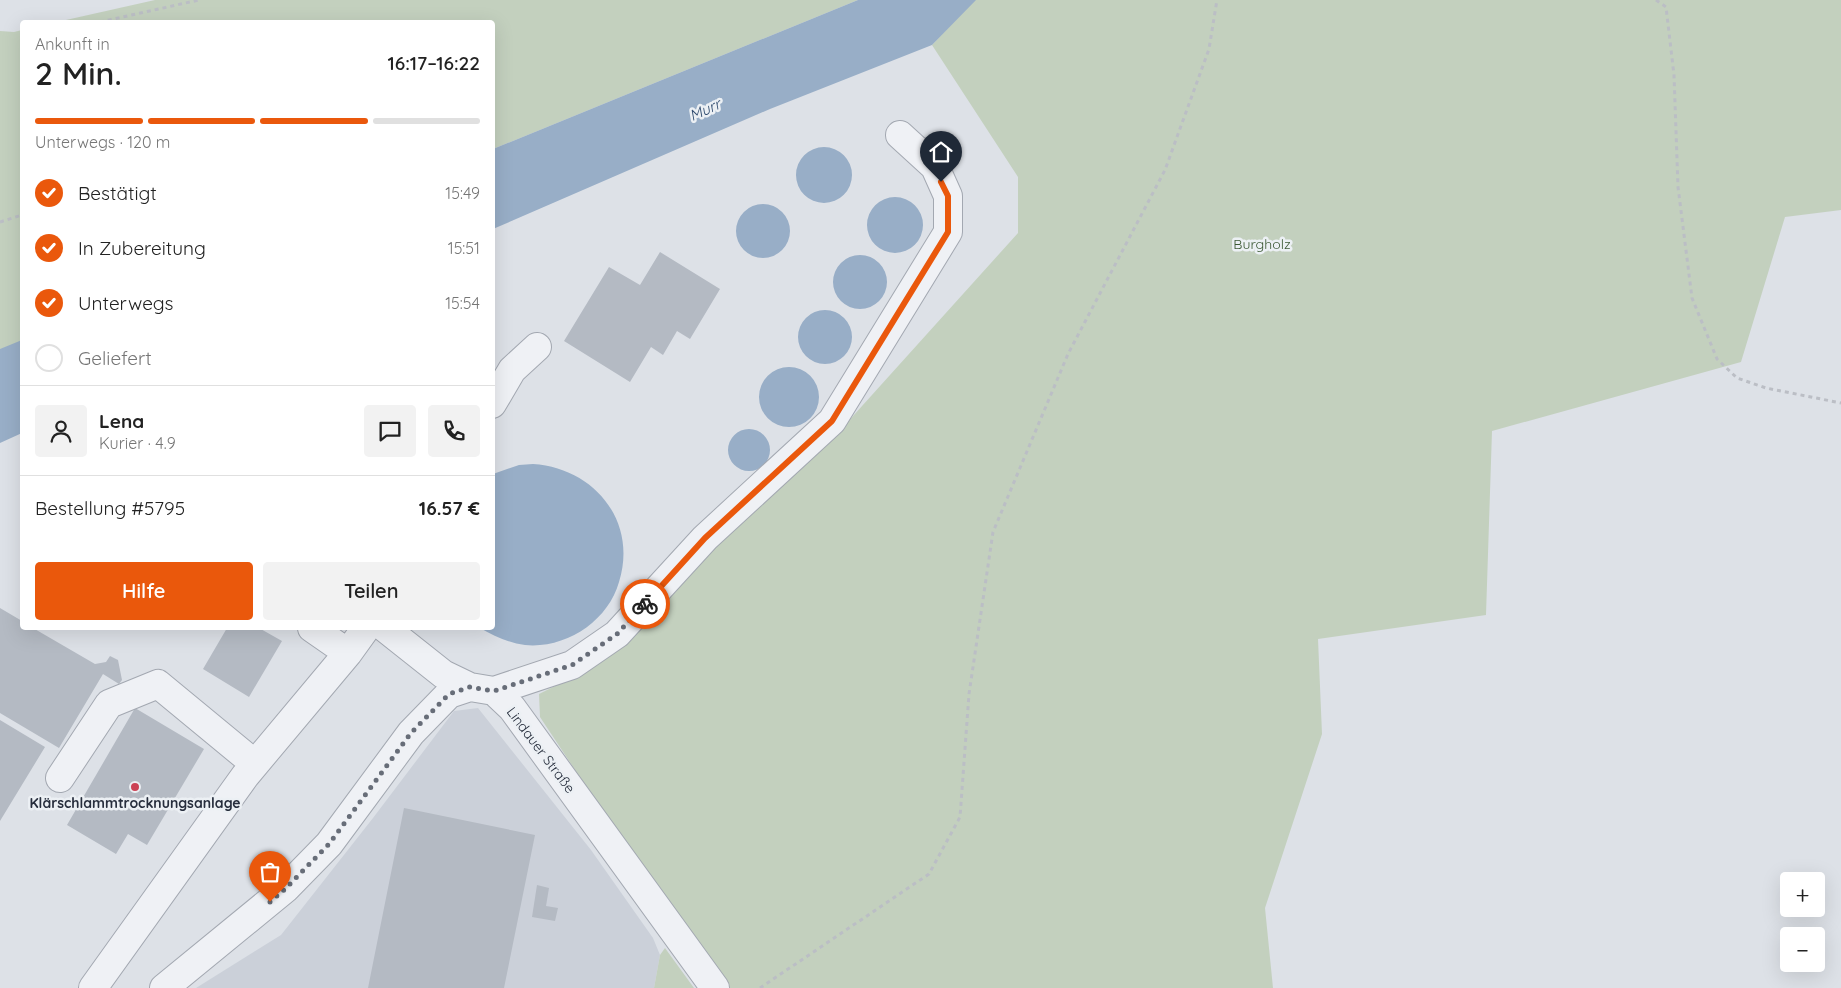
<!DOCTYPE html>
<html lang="de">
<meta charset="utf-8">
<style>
:root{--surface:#fff;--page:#f2f2f2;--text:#222;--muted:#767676;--line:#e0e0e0;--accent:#ea580c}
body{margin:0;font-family:Quicksand,sans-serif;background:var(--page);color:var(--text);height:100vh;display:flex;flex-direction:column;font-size:19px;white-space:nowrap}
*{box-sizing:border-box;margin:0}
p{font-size:16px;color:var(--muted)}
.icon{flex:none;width:28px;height:28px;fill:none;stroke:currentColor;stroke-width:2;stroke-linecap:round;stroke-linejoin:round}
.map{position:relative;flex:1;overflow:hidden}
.details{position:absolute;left:20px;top:20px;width:475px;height:610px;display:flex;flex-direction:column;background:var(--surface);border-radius:5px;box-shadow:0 5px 20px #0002}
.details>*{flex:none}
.buttons{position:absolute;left:1780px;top:872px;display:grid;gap:10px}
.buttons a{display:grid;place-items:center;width:45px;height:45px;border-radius:5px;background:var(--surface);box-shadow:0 5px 20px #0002;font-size:25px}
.pin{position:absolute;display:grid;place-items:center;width:42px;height:42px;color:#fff;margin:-51px -21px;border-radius:50% 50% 50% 0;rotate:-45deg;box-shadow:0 0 5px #0007}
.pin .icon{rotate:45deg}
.courier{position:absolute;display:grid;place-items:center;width:50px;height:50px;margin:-25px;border:4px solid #ea580c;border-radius:50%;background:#fff;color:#222;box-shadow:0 1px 6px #0007}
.headline em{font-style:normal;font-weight:600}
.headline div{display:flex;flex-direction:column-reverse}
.headline{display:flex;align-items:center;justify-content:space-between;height:85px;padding:0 15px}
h1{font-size:32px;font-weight:600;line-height:38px}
.bar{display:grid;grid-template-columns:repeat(4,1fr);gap:8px 5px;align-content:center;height:60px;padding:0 15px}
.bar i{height:6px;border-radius:4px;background:var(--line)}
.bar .current{background:var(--accent)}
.bar p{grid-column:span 4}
.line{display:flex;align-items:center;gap:12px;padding:0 15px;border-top:1px solid var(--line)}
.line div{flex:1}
.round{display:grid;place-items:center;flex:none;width:52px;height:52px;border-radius:5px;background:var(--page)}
ol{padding:0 15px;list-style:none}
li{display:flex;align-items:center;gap:15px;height:55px}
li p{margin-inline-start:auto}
li .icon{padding:5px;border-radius:50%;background:var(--accent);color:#fff;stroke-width:4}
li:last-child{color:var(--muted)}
li i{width:28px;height:28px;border:2px solid var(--line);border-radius:50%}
.primary-button{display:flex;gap:10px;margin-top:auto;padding:10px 15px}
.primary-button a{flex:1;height:58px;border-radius:5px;background:var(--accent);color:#fff;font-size:20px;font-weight:600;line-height:58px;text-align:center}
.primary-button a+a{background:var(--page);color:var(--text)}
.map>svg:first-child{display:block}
</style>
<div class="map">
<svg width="1841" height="988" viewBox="0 0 1841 988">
<rect width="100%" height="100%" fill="#dde1e7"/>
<path fill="#cbd0d9" d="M478,708l113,142 62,88 7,17 -6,33h-458l85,-53 92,-117 81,-107z"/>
<path fill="#c3d0be" d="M155,0h703l-365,149 -1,-127h-435z
M974,0h867v210l-56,7 -44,145 -249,69 -6,184 -168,24 4,95 -57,174 8,80h-547l-100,-141 -86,-130 -1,-23 44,-22 126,-128 126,-108 183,-203v-56l-86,-132z
M22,30v311l-22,10v-320l14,1z
M665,948l29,40h-40l6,-33z"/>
<path fill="#98aec7" d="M858,0h118l-44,45 -162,64 -277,120v-80z
M796 175a28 28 0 1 1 56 0a28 28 0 1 1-56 0Z
M867 225a28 28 0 1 1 56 0a28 28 0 1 1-56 0Z
M736 231a27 27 0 1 1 54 0a27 27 0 1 1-54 0Z
M833 282a27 27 0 1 1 54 0a27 27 0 1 1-54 0Z
M798 337a27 27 0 1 1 54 0a27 27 0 1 1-54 0Z
M22,340v93l-22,10v-94z
M759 397a30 30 0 1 1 60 0a30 30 0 1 1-60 0Z
M728 450a21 21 0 1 1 42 0a21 21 0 1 1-42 0Z
M533,464c61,4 105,57 86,118 -11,39 -53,67 -94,63 -16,-2 -31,-9 -45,-17h12l1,-154 26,-9z"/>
<path fill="#b4bac3" d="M660,252l60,37 -30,50 -13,-8 -14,24 -12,-8 -21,35 -66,-41 45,-74 31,18z
M0,608l22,13v7h11l62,36 11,-2 4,-6 8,4 4,20 -3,4 -16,-10 -44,74 -59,-35z
M227,628h32l23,13 -33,56 -46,-28z
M135,708l69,41 -57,96 -19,-11 -12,20 -49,-29z
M0,720l45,27 -45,74z
M404,808l131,27 -31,153h-136z
M537,885l12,3 -3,18 12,2 -3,13 -23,-4z"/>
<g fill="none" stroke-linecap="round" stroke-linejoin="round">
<g stroke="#a3a8b1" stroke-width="30">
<path id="minor" d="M492,404l20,-34 25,-23
M312,628l36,25
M385,628l58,46 27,13
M494,691l78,-26 45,-31 88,-96 127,-117 116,-189v-36l-13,-29 -35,-32
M60,778l49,-74 49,-20 97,80
M93,988l152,-212 103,-123 18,-25
M164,988l121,-99 44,-45 82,-111 38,-39 21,-7 24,4 18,17 203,280"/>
</g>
<path stroke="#bbbec5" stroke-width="3" stroke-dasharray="4 4" stroke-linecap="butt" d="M1656,0l10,7 8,68 4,112 14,111 25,61 20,19 29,10 75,15
M100,22l99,-22
M0,222l22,-7
M760,988l169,-114 31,-57 9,-123 24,-162 75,-178 97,-184 44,-121 8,-49"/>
<use href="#minor" stroke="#eff1f5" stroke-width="28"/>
</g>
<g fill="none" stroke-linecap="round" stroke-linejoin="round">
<path stroke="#676d78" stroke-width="5" stroke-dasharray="0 9" d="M270,902l15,-13 44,-45 82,-111 38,-39 21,-7 24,4 78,-26 45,-31 28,-30"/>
<path stroke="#ea580c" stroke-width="6" d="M645,604l60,-66 127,-117 116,-189v-36l-7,-14"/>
</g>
<circle fill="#cc4255" stroke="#ecf0f4" stroke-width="2" cx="135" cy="787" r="5"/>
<g text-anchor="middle" stroke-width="5" stroke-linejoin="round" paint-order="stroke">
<g font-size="14" fill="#3b5834" stroke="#ecf0f4">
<text x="1262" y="249">Burgholz</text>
</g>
<g font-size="14" fill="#272e3d" stroke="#ecf0f4">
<text transform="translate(541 750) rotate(53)" y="5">Lindauer Straße</text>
</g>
<g font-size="14" font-weight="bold" fill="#272e3d" stroke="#ecf0f4">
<text x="135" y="808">Klärschlammtrocknungsanlage</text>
</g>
<g font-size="15" font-style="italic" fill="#324d70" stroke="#ecf0f4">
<text transform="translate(705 110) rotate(-24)" y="5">Murr</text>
</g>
</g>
</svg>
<div class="buttons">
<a>+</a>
<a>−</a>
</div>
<div class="pin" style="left:270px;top:902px;background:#ea580c"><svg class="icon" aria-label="bag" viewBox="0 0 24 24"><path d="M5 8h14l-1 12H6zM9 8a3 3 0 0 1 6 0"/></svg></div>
<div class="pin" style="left:941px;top:182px;background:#1f2937"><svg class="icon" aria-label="home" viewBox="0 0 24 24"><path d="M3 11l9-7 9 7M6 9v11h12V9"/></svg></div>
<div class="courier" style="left:645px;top:604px"><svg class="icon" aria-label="bike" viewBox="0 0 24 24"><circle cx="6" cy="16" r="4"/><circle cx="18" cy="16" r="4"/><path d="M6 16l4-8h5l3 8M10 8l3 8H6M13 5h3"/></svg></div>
<section class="details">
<div class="headline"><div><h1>2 Min.</h1><p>Ankunft in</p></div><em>16:17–16:22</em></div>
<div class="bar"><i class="current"></i><i class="current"></i><i class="current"></i><i></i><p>Unterwegs · 120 m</p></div>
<ol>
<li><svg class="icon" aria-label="check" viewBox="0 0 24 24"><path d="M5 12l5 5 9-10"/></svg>Bestätigt<p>15:49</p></li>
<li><svg class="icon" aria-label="check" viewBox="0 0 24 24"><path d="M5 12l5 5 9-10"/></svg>In Zubereitung<p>15:51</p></li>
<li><svg class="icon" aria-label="check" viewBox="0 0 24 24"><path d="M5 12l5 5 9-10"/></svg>Unterwegs<p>15:54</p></li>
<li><i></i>Geliefert</li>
</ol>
<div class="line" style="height:90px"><a class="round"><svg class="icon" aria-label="person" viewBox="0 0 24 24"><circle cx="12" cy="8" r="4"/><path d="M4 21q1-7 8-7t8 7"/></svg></a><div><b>Lena</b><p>Kurier · 4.9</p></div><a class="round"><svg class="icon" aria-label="chat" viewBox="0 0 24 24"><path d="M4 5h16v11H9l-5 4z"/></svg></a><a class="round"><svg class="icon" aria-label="phone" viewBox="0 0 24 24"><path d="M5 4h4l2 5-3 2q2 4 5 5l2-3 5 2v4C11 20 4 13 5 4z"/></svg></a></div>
<div class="line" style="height:65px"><div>Bestellung #5795</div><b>16.57 €</b></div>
<div class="primary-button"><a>Hilfe</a><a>Teilen</a></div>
</section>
</div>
